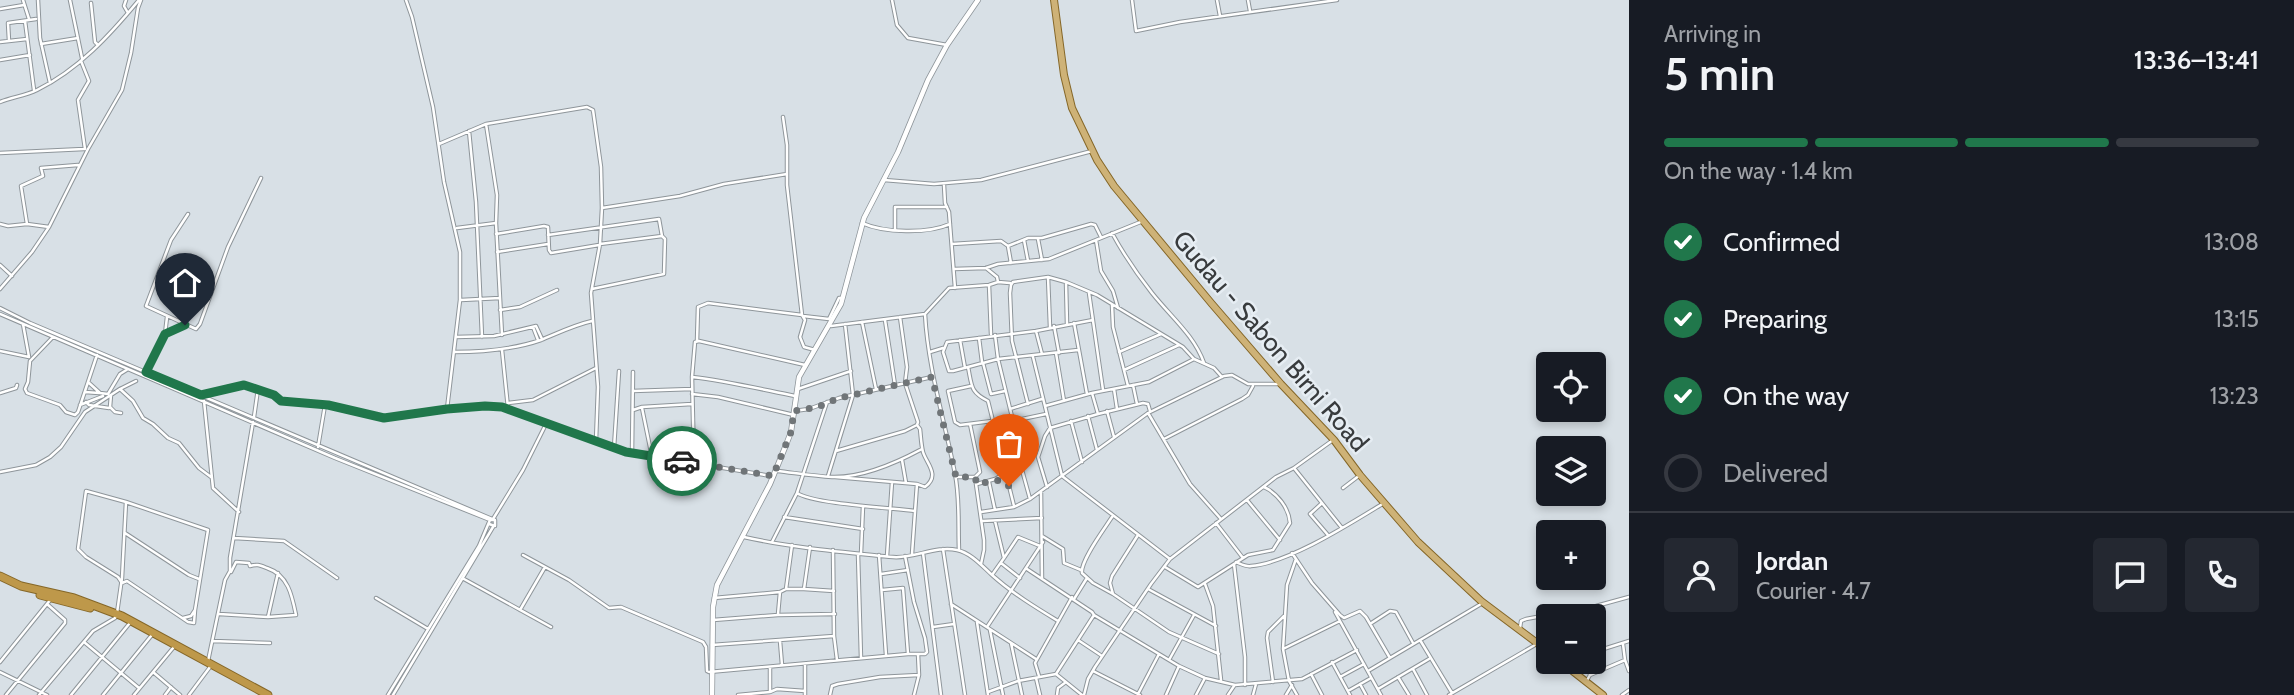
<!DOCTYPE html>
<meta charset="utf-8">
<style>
:root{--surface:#171b24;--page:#242831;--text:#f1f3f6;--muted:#9ea1a6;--line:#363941;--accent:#20774b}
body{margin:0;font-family:Cabin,sans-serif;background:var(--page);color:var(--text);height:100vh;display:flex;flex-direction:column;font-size:26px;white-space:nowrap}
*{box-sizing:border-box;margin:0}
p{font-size:23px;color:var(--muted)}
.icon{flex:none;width:38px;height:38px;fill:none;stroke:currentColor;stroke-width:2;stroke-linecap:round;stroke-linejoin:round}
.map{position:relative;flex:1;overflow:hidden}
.side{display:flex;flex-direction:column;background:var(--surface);width:665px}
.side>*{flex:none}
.controls{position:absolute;left:1536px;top:352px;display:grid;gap:14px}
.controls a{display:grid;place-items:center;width:70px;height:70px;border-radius:7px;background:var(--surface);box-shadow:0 4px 10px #0003;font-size:35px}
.pin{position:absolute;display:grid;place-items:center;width:60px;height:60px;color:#fff;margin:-72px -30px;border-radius:50% 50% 50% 0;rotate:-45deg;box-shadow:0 0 7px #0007}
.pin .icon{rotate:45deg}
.courier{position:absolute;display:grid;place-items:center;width:70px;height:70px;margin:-35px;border:5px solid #20774b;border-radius:50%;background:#fff;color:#222;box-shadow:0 2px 9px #0007}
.summary em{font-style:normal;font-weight:600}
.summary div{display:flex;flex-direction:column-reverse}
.summary{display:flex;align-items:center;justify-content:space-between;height:119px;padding:0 35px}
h1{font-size:46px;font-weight:600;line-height:52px}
.bar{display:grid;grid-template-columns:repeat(4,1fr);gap:10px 7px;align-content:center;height:84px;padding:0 35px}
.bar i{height:9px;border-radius:5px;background:var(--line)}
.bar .selected{background:var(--accent)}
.bar p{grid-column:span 4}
.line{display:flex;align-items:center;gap:18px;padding:0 35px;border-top:2px solid var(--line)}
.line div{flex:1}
.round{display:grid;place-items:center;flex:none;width:74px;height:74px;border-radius:7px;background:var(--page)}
ol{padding:0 35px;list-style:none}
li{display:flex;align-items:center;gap:21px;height:77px}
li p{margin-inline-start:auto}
li .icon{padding:7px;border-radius:50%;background:var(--accent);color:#fff;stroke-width:4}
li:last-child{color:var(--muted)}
li i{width:38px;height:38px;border:4px solid var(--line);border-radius:50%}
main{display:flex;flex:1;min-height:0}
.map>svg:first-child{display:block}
</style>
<main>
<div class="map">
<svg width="1629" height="695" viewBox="0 0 1629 695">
<rect width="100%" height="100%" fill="#d8e0e6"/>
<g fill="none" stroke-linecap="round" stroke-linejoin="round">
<g stroke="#8e959a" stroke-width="4.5">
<path id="minor" d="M23,0l6,19
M38,0l2,38 10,45
M70,0l12,58
M126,0l-2,6 4,7
M406,0l6,17 21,90 11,75 16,70v48l-13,109
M892,0l5,25 11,13 39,7
M1132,0l4,31 44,-9 157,-22
M1217,0l3,16
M1248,0l2,11
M91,3l4,39 3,3
M0,9l24,-4
M25,21l9,69
M9,41l-1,-18 28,-4
M0,42l27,-3
M41,44l37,-6
M0,60l30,-5
M81,61l8,20 -11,19 7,49
M0,102c12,-5 25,-6 37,-12 41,-20 73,-55 102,-90
M783,117l4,28v40l15,130 3,5 -5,17 4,10 11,3
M486,124l11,71 -1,28 6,112
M469,131l7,71 6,135
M439,144l47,-20 101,-17 6,3 8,57 1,41 -2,36 -9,49 7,94 -2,54
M0,153l84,-4
M884,180l50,4 47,-4 111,-29
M944,185l1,18 4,9 6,76
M602,208l78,-12 44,-12 63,-10
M188,214l-17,26 -25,66 50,23 4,-5 28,-77 33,-69
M862,223c22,10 66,11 88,1
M0,224l8,2 19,-2 22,3
M27,224l-6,-38 22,-10 -2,-8 37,-3
M457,228l39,-5
M895,230v-23h52
M1112,233c12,22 25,41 40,60 19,24 42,42 52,70
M496,234l48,-8 4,1 1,23 2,3 48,-8
M548,235l111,-16 3,17 3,3 -1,35 -72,15
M1038,239l4,21
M1024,240l4,21
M1096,240l5,31 12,20 5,17
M600,244l62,-8
M952,244l49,-3 7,5 20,-8h14l49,-14 4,1 6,12
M1008,246l3,17
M497,252l51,-8
M0,265l12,11
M986,268l11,9 1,5 12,1
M954,269l32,-1 12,-4 51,-5 94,-38
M1048,277l2,50
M1066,282l1,42
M989,285l2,49
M0,289l32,-37 17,-25 39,-78 34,-59 9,-37 7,-45 3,-8
M1089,293l14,97
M461,300l39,-2
M1112,305l1,22 15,59
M0,308l30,15 462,196
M500,310l20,-3 37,-17
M0,314l335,144 155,62
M803,316l26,3 10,-21h2
M885,320l10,65
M862,322l14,67
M1074,323l13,71
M23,324l6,33
M831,326l94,-12
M1054,326l5,27
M533,327l5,13
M1036,331l6,23
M166,334l19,-9
M995,335l3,24 23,95 -2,5 11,40
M53,337l-23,24 -2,21 -3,7 2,4 33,12 6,7 9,3 3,-3 19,-57
M456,337l38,-1 42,-10 6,13
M979,338l3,24
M960,340l5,28
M697,341l1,-34 10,-4 94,12
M502,350l6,58
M1078,350l-80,9 -45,12h-4l-6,-19 4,-10 89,-11 57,-11
M0,351l29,6
M454,352c29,0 58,-2 87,-12 17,-7 33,-15 51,-19
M930,352l13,-4
M1119,352l42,-18
M1056,353l8,48
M1033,357l29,119 108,83
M983,363l8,31 14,-3
M968,367c4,19 2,25 20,34l26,105
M1124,370l55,-25
M147,372l18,-38 2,-17
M692,377c35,4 68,12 103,19
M88,382l12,11 8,1 12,-20 8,-5
M1133,385l4,19
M971,386l-23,5 7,31 5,3 32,-4
M120,389l13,12 10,17 10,6 15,14 11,5 20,25 12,9
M798,389l53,-18
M1114,389l3,20
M633,391l59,-2
M85,392l14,1
M0,393l16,-5 1,-3
M1092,393l6,21
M692,394l26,3 76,18
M111,395l-1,12 5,5 6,1
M201,395l43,-10 30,10 7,6 47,4 56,13 101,-12 29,4 112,42 145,24
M204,401l9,87 26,24
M86,402l3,3 20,3
M508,403l25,-3 63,-32
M1028,404l-16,-63 -2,-48 1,-8 2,-3 35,-5 18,5 31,13 86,52 11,12 20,9 8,9
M80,405l23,-9
M1045,406l47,-13 57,-11 45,-23
M642,408l10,49
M1010,409l32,-10
M633,410l9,-3 50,-3
M794,411l15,-2 30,-11 93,-21
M1107,411l7,26
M1148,413l42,71 31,35
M1088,416l9,34
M254,417l4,-28
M1012,421l34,-7
M1071,421l11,41
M970,424l10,48 -5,5 9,63v10l-3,14
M1164,439l78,-40 6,-4 5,-9
M318,447l7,-42
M614,448l5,-77
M836,451l69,-20 12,-6 1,-3 -13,-39 2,-16 -7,-50
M632,453l1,-81
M902,460l4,23
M694,463l-2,-86 3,-35 4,-1 106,24
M1294,468l48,60
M777,471c18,2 37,5 55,6 31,1 64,-14 90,-28
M0,472l36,-7 14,-8 11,-10 24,-35 35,-23 16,-8
M828,476l25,-81 -8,-71
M835,477l82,7 8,3c16,-12 1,-24 -2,-35 -2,-8 -2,-15 -3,-23l-3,-4
M956,477h19
M989,482l6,28
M977,484l18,-5 11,-6
M1047,487l-9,-30 7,-21 5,-8 48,-14 45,-11 5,1 2,7
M1343,488l17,-13
M1041,491l1,88
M797,493c16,11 95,15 118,18
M1247,500l33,40
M1321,504l-11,10 18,21
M981,512l33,-5 16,-8 118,-86 76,-37 8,-1 16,9h30
M784,517l79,12
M1112,517c-7,11 -32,44 -30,56l11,10 20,11 56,38 50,22
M493,519l30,-49 24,-48
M982,521l60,-3
M1216,523l27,35
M125,533l64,42 10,4
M1042,536l21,13 1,14 17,7
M744,537c49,11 100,15 149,20 21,2 43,-12 64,-7 14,3 25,16 35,25 20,18 43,32 66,46
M234,538l50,3 53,37
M772,542l25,-49 30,-91
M943,549l22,146
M833,550l1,86 3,24
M959,550c-1,-24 1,-52 -4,-76 -10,-53 -27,-104 -30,-160l24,-26 40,-3 9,-3
M923,553l18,142
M1292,553l20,30 28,32 4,3 16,-7 6,6 24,41
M858,554l3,104
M861,554l2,-48
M912,554l5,-70
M523,555l46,25 40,28 12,-1 82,35 3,5 1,24 2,1 199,-18 -5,-66 -21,2
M879,555l7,100
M887,556l5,-74
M905,556l9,46 11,36 2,14 -2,2h-17
M1004,558l14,-21 22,9
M1296,559l-9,26 -4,64 6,32 8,14
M1236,562c5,2 10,5 15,4 38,-3 100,-43 133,-63
M1001,563l19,15
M1234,564l11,93v28
M1165,567l33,20 50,-32 25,-5 17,-27c-1,-15 -13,-30 -26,-36
M1027,569l65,43 2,3 85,51 26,12 30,7 67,-6 55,-29
M231,572l5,-10 13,1 1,3c7,-2 9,-1 17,2 21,7 25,27 29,47l-28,2
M881,574l27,-4
M992,575l12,-17 -9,-37
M464,579l87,48
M1205,584l8,22 8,74
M786,589h18l30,2
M804,589l6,-42
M1148,589l68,37
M1113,594l-3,-11 2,-7 26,-41
M376,598l52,31
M714,598l66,-6
M1074,599l13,-21
M951,604l85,55
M520,610l25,-43
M1335,612l46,83
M219,614l49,3 10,-44
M778,614l2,-22 6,-3 6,-44
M183,618l8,-2 4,-6 13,-80 -82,-28 -40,-11 -8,58 8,8 32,20 4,6 5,-2 61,41 6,1 1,-13
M713,620l65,-5 57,-1
M977,622l11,73
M1370,624l20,-13 6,1 17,31
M933,627l21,-3
M987,627l56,-85
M1520,628l1,-7 5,-2 70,-13 33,-9
M990,630l13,65
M1078,640l24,16
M1420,640l32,53
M213,641l57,2
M780,641l2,24
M84,642l55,46
M1011,643l11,52
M1623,644l2,16 4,11
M712,645l122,-9
M1283,649l57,-28
M1594,652l35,-11
M1169,660l25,-45
M208,661l17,-81 5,-9v-13l23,-136
M0,662l51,-63
M1332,662l18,33
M770,668v24
M1413,669l14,26
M1093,671l47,24
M1368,671l113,-67
M0,672l47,23
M153,672l27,23
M1056,674l38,-59
M1311,674l11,21
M1590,675l35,-15
M1039,676l-4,-13 37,-66
M1340,677l24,-13
M1398,677l11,18
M1036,678l4,17
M1273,682l-6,-44 1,-6 16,-16
M1586,682l4,-7 -2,-13
M1360,684l6,11
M1378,689l51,-30
M1348,691l23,-13
M988,692l30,-11 38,-7 26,21
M1138,694l21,-40
M6,695l59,-72v-3l-18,-16
M39,695l54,-64 22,-13 2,-5 5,-35 4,-76
M71,695l58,-71
M103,695l48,-59
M134,695l39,-47
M165,695l6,-8
M189,695l21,-28
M388,695l91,-149 11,-26h5v6l-6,-2
M393,695l100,-168
M738,695l32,-3 7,-3 28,2
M805,695v-30
M830,695l2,-9 6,-2 42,-7 39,-2
M914,695l5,-20 -1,-21
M1057,695l1,-7 8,-6
M1084,695l4,-16 7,-12 56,-83 19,-25 106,-82 18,-9 39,-28
M1166,695l13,-29
M1196,695l9,-17
M1228,695l6,-9
M1253,695l3,-11
M1286,695l6,-10
M1449,695l86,-50
M1622,695l7,-5"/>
</g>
<g stroke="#8e959a" stroke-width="6">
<path id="tertiary" d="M712,695l1,-88 4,-22 53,-101 16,-39 5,-13 8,-55 42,-73 23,-86 34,-66 30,-72 19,-35 31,-45"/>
</g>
<g stroke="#856728" stroke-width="8">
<path id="primary" d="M1054,0l10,75 8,33 25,52 17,26 98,118 69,80 53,56 26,35 58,67 63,59 68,51
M1561,662l42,33"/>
</g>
<g stroke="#856728" stroke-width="9">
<path id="trunk" d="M0,576l21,10 53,12 48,18 146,79
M40,595l50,13"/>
</g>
<use href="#minor" stroke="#fff" stroke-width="2.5"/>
<use href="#tertiary" stroke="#fff" stroke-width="4.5"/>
<use href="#primary" stroke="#ceb277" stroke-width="6"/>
<use href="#trunk" stroke="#be984a" stroke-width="7"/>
</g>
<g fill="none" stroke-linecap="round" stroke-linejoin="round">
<path stroke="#707578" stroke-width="7" stroke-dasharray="0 12.6" d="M682,461l91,15 18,-44 3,-21 24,-4 21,-9 93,-21 24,100h19l2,7 23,-4 9,6"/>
<path stroke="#20774b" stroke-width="9" d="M185,325l-20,9 -19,38 55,23 43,-10 30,10 7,6 47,4 56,13 63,-9 38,-3 17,1 124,45 56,9"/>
</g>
<g text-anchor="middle" stroke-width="5" stroke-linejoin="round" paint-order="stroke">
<g font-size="26" fill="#383b3d" stroke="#e6edf3">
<text transform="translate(1271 341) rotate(49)" y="9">Gudau - Sabon Birni Road</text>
</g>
</g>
</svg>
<div class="controls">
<a><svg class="icon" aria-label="locate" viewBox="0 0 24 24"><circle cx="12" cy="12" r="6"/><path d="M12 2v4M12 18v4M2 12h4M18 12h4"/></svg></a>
<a><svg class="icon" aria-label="layers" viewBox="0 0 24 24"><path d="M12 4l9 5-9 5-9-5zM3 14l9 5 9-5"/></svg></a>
<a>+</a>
<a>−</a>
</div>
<div class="pin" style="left:1009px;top:486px;background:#ea580c"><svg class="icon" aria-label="bag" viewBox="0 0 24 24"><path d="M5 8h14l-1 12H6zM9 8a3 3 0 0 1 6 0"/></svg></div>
<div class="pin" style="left:185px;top:325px;background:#1f2937"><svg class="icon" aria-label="home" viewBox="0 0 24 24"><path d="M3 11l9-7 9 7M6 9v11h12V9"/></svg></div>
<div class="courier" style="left:682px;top:461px"><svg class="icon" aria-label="car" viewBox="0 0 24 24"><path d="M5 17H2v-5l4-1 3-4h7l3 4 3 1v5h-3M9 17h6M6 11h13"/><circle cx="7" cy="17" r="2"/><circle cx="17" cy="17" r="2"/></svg></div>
</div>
<section class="side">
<div class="summary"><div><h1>5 min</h1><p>Arriving in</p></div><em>13:36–13:41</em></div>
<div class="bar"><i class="selected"></i><i class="selected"></i><i class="selected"></i><i></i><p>On the way · 1.4 km</p></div>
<ol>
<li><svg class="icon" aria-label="check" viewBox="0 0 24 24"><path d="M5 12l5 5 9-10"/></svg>Confirmed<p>13:08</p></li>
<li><svg class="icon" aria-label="check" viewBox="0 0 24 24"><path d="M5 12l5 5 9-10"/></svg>Preparing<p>13:15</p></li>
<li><svg class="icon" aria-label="check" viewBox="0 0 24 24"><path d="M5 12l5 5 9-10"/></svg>On the way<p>13:23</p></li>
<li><i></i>Delivered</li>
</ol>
<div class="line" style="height:126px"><a class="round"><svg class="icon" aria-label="person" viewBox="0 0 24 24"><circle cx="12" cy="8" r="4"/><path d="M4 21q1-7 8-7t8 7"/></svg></a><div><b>Jordan</b><p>Courier · 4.7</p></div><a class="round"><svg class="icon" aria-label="chat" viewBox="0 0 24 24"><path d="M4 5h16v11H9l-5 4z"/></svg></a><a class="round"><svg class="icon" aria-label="phone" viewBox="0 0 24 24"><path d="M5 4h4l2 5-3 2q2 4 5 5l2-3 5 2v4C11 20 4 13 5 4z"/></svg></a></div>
</section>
</main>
